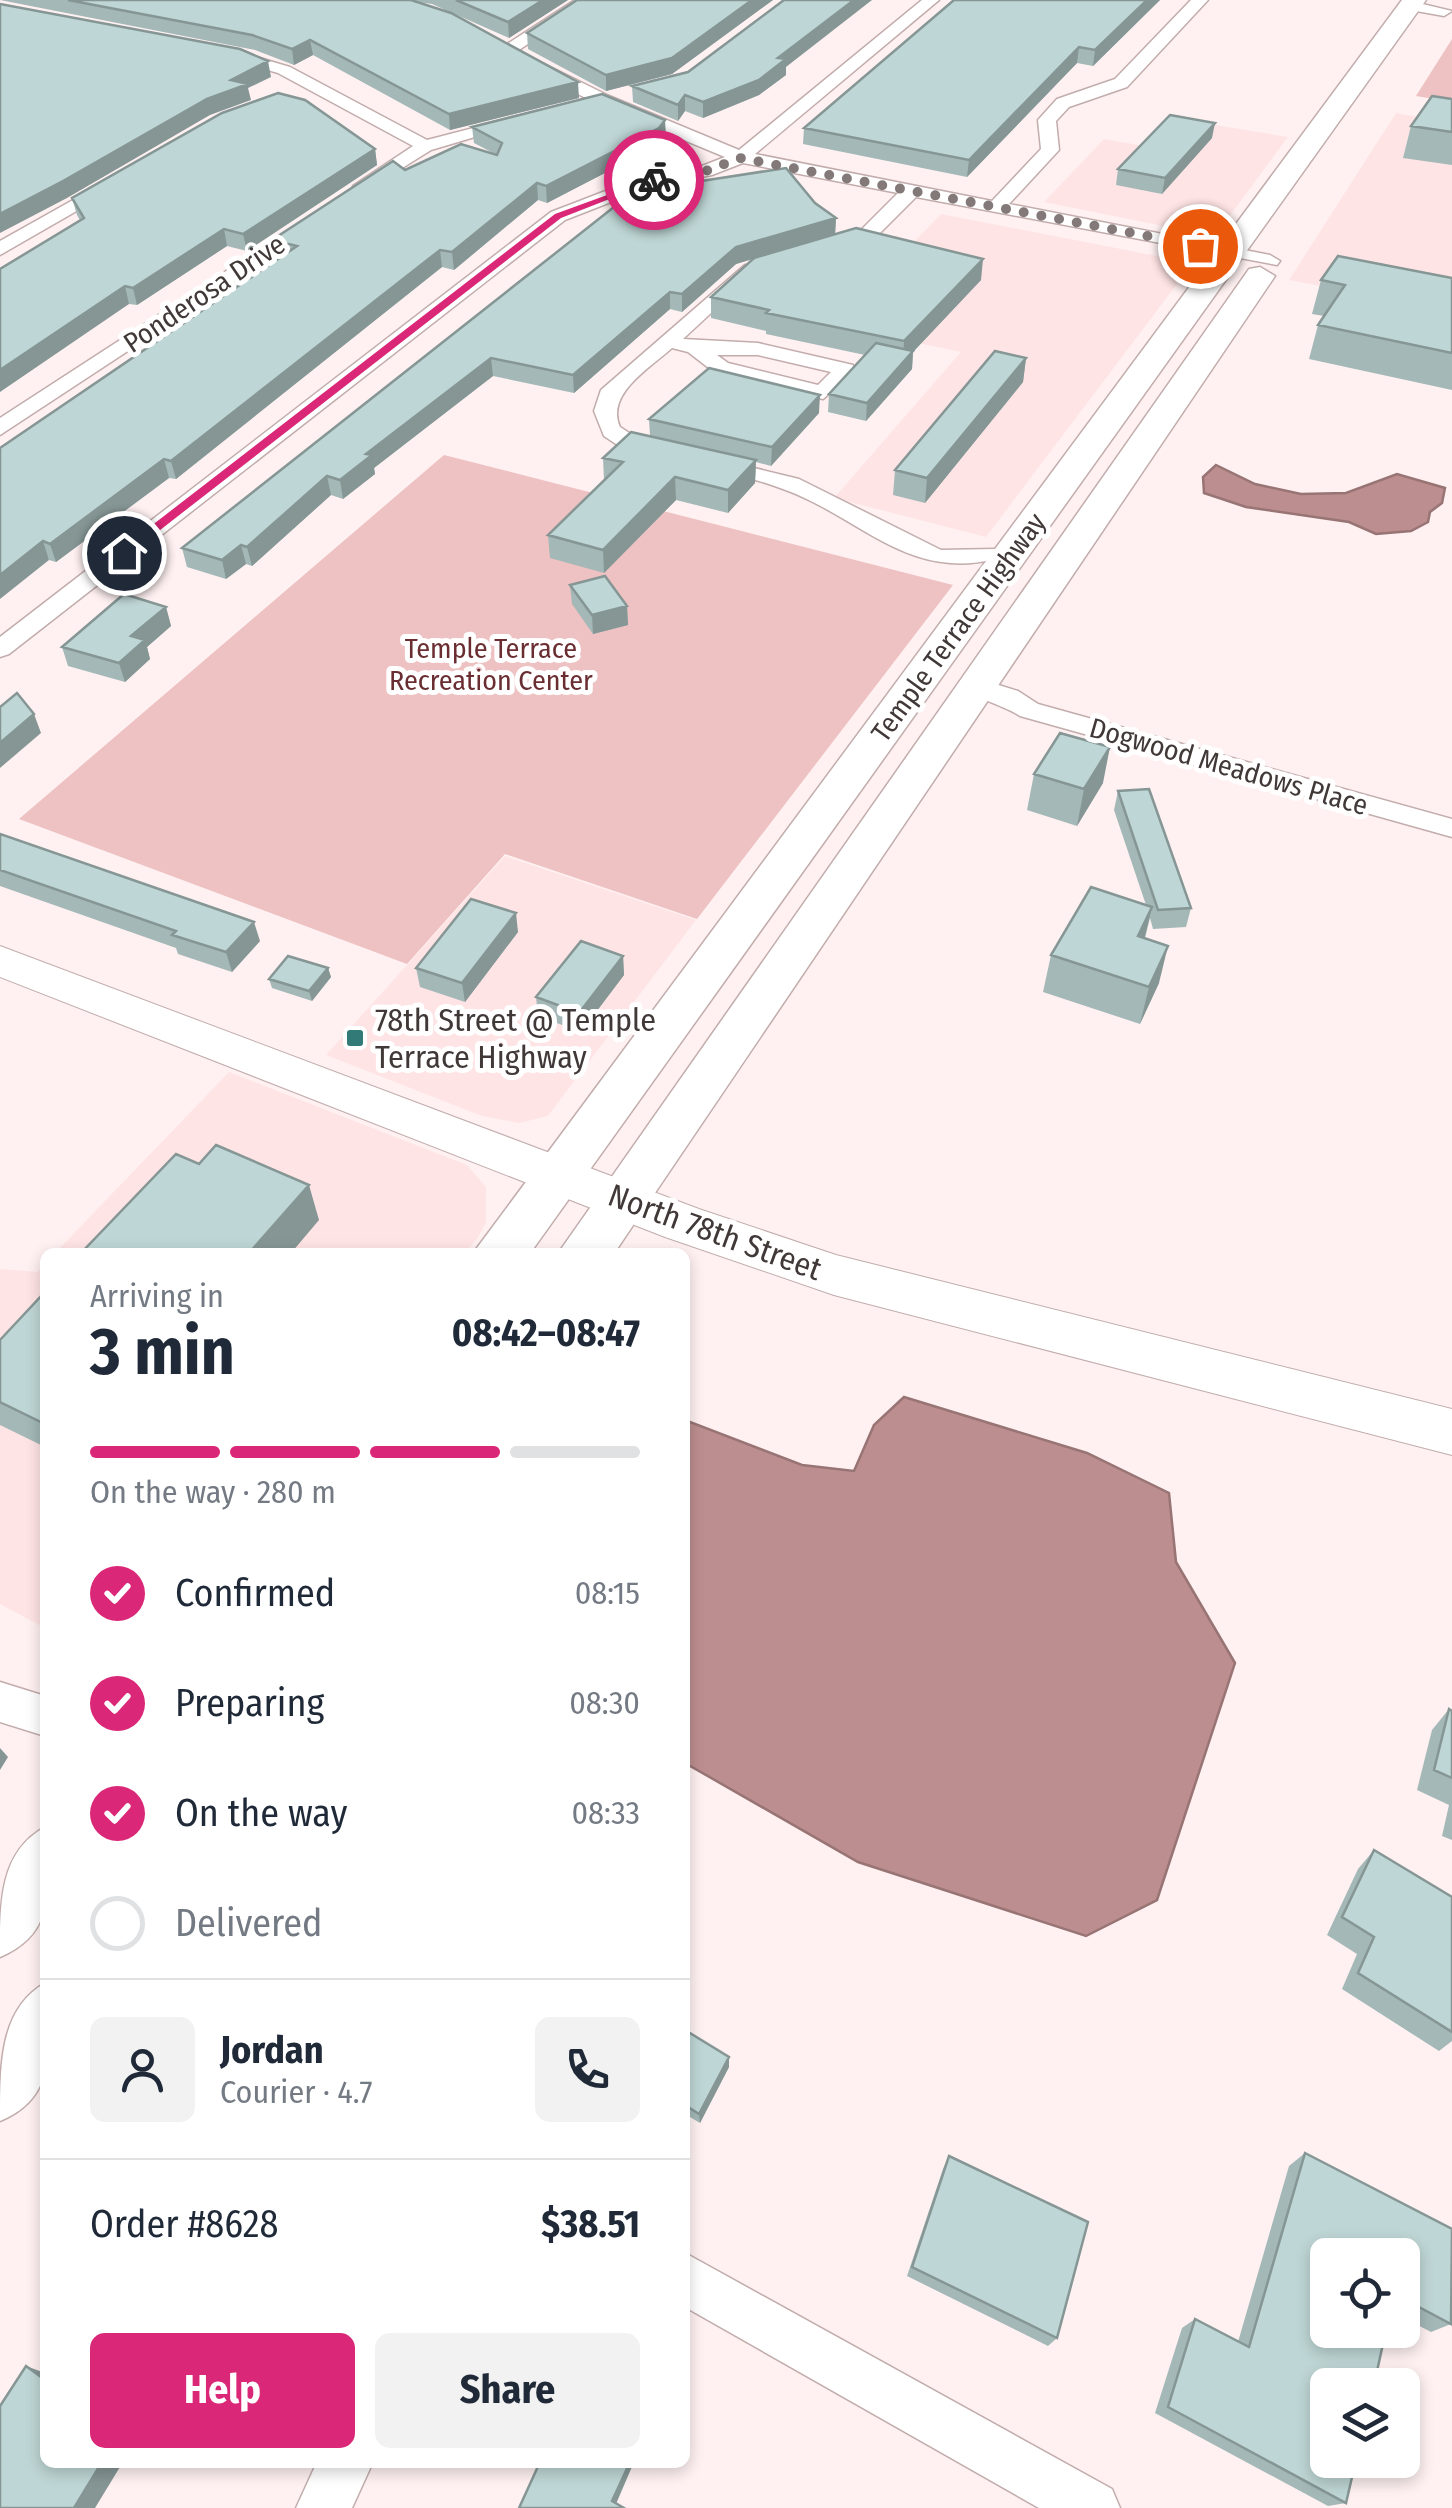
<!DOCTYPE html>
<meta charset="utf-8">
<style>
:root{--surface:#fff;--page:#f2f2f3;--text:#1f2937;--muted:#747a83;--line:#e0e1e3;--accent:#db2777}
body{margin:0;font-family:"Fira Sans Condensed",sans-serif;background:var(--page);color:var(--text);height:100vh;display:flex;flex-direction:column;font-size:38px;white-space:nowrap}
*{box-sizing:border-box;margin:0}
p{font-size:32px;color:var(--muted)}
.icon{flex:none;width:55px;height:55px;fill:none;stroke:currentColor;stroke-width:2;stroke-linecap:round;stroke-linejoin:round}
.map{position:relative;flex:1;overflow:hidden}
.details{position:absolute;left:40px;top:1248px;width:650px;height:1220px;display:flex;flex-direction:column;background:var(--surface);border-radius:15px;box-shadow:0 5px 15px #0003}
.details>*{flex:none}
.tools{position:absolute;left:1310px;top:2238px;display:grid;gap:20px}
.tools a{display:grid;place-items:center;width:110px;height:110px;border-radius:15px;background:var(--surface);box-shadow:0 5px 15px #0003;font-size:50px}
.pin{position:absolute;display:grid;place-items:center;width:85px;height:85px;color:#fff;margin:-42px;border:5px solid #fff;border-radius:50%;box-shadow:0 2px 10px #0007}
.courier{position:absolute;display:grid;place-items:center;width:100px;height:100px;margin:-50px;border:8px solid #db2777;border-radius:50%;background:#fff;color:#222;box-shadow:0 2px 12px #0007}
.summary em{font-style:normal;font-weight:700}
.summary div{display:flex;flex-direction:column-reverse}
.summary{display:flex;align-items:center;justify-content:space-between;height:170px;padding:0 50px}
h1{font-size:65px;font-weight:700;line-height:75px}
.bar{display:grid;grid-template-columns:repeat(4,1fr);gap:15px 10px;align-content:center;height:120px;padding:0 50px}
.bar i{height:12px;border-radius:8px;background:var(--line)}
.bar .active{background:var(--accent)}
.bar p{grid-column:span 4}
.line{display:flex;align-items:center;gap:25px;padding:0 50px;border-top:2px solid var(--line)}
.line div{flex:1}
.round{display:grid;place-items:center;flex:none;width:105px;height:105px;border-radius:15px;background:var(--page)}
ol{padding:0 50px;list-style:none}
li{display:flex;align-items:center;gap:30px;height:110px}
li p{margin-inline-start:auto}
li .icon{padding:10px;border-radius:50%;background:var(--accent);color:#fff;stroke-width:4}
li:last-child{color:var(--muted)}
li i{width:55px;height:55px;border:5px solid var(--line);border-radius:50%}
.button{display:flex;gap:20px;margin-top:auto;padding:20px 50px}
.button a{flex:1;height:115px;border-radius:15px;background:var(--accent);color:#fff;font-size:40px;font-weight:700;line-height:115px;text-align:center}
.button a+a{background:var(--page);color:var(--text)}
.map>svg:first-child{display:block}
</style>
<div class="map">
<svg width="1452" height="2508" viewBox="0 0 1452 2508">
<rect width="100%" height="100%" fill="#fff1f1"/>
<path fill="#ffe4e5" d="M1396,113l56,10v188l-163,-31z
M1204,123l84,14 -65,88 -40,5 -139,-28 60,-63 45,8z
M941,214l252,49 -207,274 -152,-39 127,-146 -128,-27z
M505,856l191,64 -148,196 -29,7 -37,-7 -156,-61z
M229,1072l238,93 19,22v35l-7,14 -13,16h-410z
M45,1264v364l-45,-24v-335l38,3z"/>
<path fill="#eec1c2" d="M1452,39v63l-36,-6z
M444,455l509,130 -256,334 -192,-65 -98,110 -388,-145z"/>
<path fill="#bd8e8f" stroke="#987475" stroke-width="2.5" d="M1216,465l39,19 46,10 45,-1 51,-19 48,14 -3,15 -12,9 -2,10 -17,9 -35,3 -27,-12 -103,-15 -42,-14 -1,-16z
M904,1397l183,56 82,40 7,69 59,101 -78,237 -71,36 -228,-74 -173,-99v-343l117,45 52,6 20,-46z"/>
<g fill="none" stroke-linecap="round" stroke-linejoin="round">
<g stroke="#c2acac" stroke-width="3">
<path id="street" d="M575,0h18l-80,54h-12v-6z
M922,0h17l-184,154 237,47 49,-52 -3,-29 19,-21 58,-20 76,-79h17l-81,87 -58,20 -13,14 3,29 -50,54 261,51 10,6 -3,4 -361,-68 -40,40 -48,15 -10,-6 3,-4 41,-13 36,-36 -155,-30 -31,12 -60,11 -87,34 -556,434 -9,3v-20l551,-425 91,-35 60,-11 23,-9 -128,-53 -65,-34v-6h12l65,32 130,54z
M1410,1l42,10 -8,5 -39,-7v-6z
M222,47l68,20 137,73 93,-24 9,5 -98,29 -72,45 -6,-1v-8l60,-40 -135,-73 -62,-18v-6z
M114,177l9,5 -3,4 -120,69v-14z
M311,216l9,6 -2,4 -318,209v-17z
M745,265l7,2v8l-69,64 75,4 95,22v8l-30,26 -109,-27 -26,-20 -16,-4c-22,20 -67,46 -52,79l20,13 159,39 142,71 54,-1 4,5 -4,5c-88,22 -136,-43 -212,-70 -51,-19 -106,-26 -158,-39l-21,-14 -10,-25 7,-21zM717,355h41l73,17 -13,13 -90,-22z
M976,678l42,13 20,13 414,115v18l-432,-121c-18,-12 -44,-16 -57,-30l4,-6z
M0,1682l45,14v40l-45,-14z
M685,2253l427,236 8,19h-81l-354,-201z
M317,2462h56l-21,46h-56z"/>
</g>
<g stroke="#c2acac" stroke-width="2">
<path id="secondary" d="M0,946l699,263 137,46 616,154v46l-618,-160 -169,-58 -665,-260z"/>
</g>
<g stroke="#c2acac" stroke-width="3">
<path id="primary" d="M1402,0h24l-895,1252h-57z
M1260,267l15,9 -660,976h-56l690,-983z
M45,1827c0,56 16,104 -45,130 0,-57 0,-105 45,-130z
M45,1983c0,58 18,112 -45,138 0,-58 0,-112 45,-138z"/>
</g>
<use href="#street" fill="#fff" fill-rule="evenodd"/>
<use href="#secondary" fill="#fff" fill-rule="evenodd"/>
<use href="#primary" fill="#fff" fill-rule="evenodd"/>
</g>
<path fill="#a3b8b7" d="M0,0h568l-59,38 -77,-34 -14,-2 161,96 -129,32 -137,-75 -19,10 -39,-15z
M577,0h196l-101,74 -66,17 -78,-42 -1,-16z
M954,0h206l-67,66 -16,-3 -110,114 -164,-33 1,-16z
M786,67v8l-27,20 -56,23 -18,-7 -7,10 -45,-19 -1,-16 56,-14z
M1452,99v66l-49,-7 8,-32z
M472,127l194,9 -7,9 -112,58 -9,-3 -84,70 -12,-3 -266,212 -7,-1 -113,84 -7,-2 -49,-112 279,-190 -4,-1 -3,-17 133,-70 88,-17 -19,-10z
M1212,138l-50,56 -46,-9 2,-16z
M375,149l2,16 -130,86 -20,-5 -90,59 -8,-1 -52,-89 -5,-17z
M682,184l133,19 21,15 -1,17 146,45 -68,72 -1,17 -46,52 -38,-9 1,-18 36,-39 -99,-21v-3l-55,-13v-21l41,-38 -16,5 -54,48 -12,-3 -96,84 -81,-17 -119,92 1,6 -32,25 -12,-4 -79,71 -6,-2 -20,15 -39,-12 -5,-19z
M1452,278v112l-143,-31 9,-34 6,-9 -12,-2 9,-34z
M1026,358l-3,24 -98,121 -32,-8 2,-25z
M819,413l-48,53 -15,-4 -1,21 -27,30 -52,-13 -72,73 -54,-15 -2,-23 56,-55 -1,-22 47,-22 -1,-17z
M570,585l57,21 1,19 -35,9 -21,-30z
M166,607l5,19 -24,21 3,12 -25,23 -57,-16 -6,-19z
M1034,774l69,9 -26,43 -50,-16z
M1118,791l73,117 -5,19 -33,2 -3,-11 -5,20 14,45 -19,41 -97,-32 8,-37 95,-50 -32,-95z
M0,834l260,107 -28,31 -54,-18 -2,-6 -176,-62z
M518,932l-53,70 -45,-15 -4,-19z
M623,956l1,19 -43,57 -43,-16 -2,-19z
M328,968l3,9 -19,24 -40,-13 -3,-9z
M45,1292v155l-45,-22v-85z
M1449,1709l3,2v129l-10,-4 7,-31 -32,-15 15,-60z
M1374,1850l78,47v144l-13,10 -97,-62 15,-35 -30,-19 31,-66z
M685,2030l44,37 -29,56 -15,-9z
M1305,2153l147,76v92l-1,3 -20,8 -29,-15v-62h-74v75h58l-12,55h-46v75h28l-10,43 -18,3 -173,-93 27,-85 13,-9 43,23 51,-176z
M949,2156l108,182 -9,8 -141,-70 36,-107z"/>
<path fill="#859695" d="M543,0h25l-59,38 -1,-16z
M752,0h21l-101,74 -66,17v-16z
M854,0h18l-86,67v8l-27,20 -56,23v-16l75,-44z
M1147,0h13l-67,66 2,-16z
M310,40l3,15 -19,10 -2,-16z
M1079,47l-2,16 -110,114 2,-17z
M268,61l3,16 -23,11 3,12 -41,15 -143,83 -67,35v-19l231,-134z
M578,82l1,16 -129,32 -1,-16z
M685,95v16l-7,10v-16z
M665,120l1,16 -7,9 -112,58 -1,-17z
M1215,123l-3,15 -50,56 3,-16z
M375,149l2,16 -130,86 -4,-17z
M537,183l1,17 -84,70 -2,-18z
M836,218l-1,17 -99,29 -54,48v-18l54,-47z
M224,229l3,17 -90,59 -4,-17z
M440,250l2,17 -266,212 -5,-18z
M983,259l-2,21 -68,72 -1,17 -46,52 1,-18 36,-41 1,-21z
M125,286l4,18 -129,88v-22z
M670,292v17l-96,84 -1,-18z
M491,358l2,18 -119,92 1,6 -32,25 -3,-19 26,-26z
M1026,358l-3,24 -98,121 2,-25z
M820,395l-1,18 -48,53 1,-19z
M164,459l5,19 -113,84 -6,-18z
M756,460l-1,23 -27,30v-23z
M327,476l4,19 -79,71 -5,-19z
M675,477l1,23 -72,73 -1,-23z
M43,541l6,19 -49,39v-24z
M241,545l5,19 -20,15 -4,-19z
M627,606l1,19 -35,9 -1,-19z
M166,607l5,19 -24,21 3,12 -25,23 -6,-19 12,-27z
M34,714l7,19 -41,35v-25z
M1110,747l-7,36 -26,43 7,-37z
M1152,907l-9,37 -5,-8z
M516,913l2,19 -53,70 -3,-19z
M254,922l6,19 -28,31 -6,-20z
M1168,946l-9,37 -19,41 9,-37z
M623,956l1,19 -43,57 -2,-19z
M328,968l3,9 -19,24 -3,-10z
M309,1185l10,35 -27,32h-42z
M0,1748l8,9 -8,13z
M729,2057v10l-29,56 -1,-9z
M26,2366l19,7v7z
M102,2462h21l-28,46h-21z
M630,2462h4l-18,42 -4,-3z"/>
<path fill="#bed6d5" stroke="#859695" stroke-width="2.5" d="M68,0h343l40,13 127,69 -129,32 -139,-74 -18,9 -40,-14z
M456,0h87l-35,22z
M577,0h175l-80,58 -66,17 -79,-42z
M784,0h70l-76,58 8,1 -27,21 -56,22 -18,-7 -7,10 -46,-19 56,-14z
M954,0h193l-52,50 -16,-3 -110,113 -165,-32z
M0,4l240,45 28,12 -37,19 17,4 -41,15 -144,82 -63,33z
M278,93l27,7 70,49 -132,85 -19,-5 -91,59 -8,-2 -125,84v-101l84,-51 -12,-20 150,-85z
M602,94l63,26 -6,8 -113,58 -9,-3 -85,69 -12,-2 -269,211 -7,-2 -114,85 -7,-3 -43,34v-127l297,-202 -25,-6 121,-79 12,9 56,-26 36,11 5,-12 -30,-16z
M1432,96l20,3v33l-41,-6z
M1170,115l45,8 -50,55 -47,-9z
M786,168l29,35 21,15 -100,29 -54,47 -12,-2 -97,83 -82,-17 -125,96 6,1 -32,25 -13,-4 -80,71 -6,-2 -19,15 -40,-12 475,-375 25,11z
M856,228l127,31 -79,82 -138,-28 3,-3 -58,-13 43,-39z
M1338,256l114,22v75l-134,-28 27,-40 -24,-5z
M876,343l37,8 -46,52 -38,-9z
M995,351l31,7 -99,120 -32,-8z
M709,368l111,27 -48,52 -123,-28z
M631,432l125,28 -28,30 -53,-13 -72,73 -55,-15 75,-73 -20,-4z
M605,576l22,30 -35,9 -22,-30z
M124,594l42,13 -35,29 14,4 -26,23 -57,-16z
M17,693l17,21 -34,29v-36z
M1060,733l50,14 -26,42 -50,-15z
M1149,789l42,119 -33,2 -40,-119z
M0,834l254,88 -28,30 -54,-17 4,-4 -176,-61z
M1091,887l61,20 -14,29 30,10 -19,41 -98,-32z
M471,899l45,14 -54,70 -46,-15z
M581,941l42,15 -44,57 -43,-16z
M288,956l40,12 -19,23 -40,-12z
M216,1145l93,40 -59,67h-168l94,-98 23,10z
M45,1292v132l-45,-22v-62z
M1449,1709l3,2v67l-18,-8z
M1374,1850l78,47v135l-94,-59 16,-36 -32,-20z
M685,2030l44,27 -30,57 -14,-9z
M1305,2153l147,76 -1,95 -49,-26v-43h-74v75h58l-12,55h-46v75h28l-10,43 -178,-96 27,-88 54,28z
M949,2156l139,66 -31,116 -145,-71z
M26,2366l19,14v82h57l-28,46h-74v-102z
M540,2462h90l-18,39 12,7h-105z"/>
<path fill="#db2777" d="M651,179l7,1 -97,38 -433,337h-8v-5l435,-336z"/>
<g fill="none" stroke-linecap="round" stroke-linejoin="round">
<path stroke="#847979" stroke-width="10" stroke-dasharray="0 18" d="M654,180l52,-9 34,-13 460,88"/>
</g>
<rect fill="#317a78" stroke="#fff" stroke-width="4" x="345" y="1028" width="20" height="20" rx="5"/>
<g text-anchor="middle" stroke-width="10" stroke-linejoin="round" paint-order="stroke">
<g font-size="28" fill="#413838" stroke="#fff">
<text transform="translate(204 293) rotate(-34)" y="10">Ponderosa Drive</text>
<text transform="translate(958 627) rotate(-54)" y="10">Temple Terrace Highway</text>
<text transform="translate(1229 766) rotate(16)" y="10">Dogwood Meadows Place</text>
</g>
<g font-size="28" fill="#6a2e32" stroke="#fff">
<text x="491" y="658">Temple Terrace<tspan x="491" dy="32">Recreation Center</tspan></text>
</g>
<g font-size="32" fill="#413838" stroke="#fff" text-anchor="start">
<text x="375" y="1031">78th Street @ Temple<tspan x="375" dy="37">Terrace Highway</tspan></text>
</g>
<g font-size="32" fill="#413838" stroke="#fff">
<text transform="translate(715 1232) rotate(20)" y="11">North 78th Street</text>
</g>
</g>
</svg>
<div class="tools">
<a><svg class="icon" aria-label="locate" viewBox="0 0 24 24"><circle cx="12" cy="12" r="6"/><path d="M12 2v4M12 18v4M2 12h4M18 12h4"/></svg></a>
<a><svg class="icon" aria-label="layers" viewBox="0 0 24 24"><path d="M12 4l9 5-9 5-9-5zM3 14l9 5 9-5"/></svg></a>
</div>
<div class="pin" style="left:1200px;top:246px;background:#ea580c"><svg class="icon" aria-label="bag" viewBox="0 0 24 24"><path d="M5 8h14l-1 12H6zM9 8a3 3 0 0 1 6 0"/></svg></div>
<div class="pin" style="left:124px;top:553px;background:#1f2937"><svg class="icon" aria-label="home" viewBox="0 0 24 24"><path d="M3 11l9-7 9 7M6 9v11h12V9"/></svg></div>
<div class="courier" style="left:654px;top:180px"><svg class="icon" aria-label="bike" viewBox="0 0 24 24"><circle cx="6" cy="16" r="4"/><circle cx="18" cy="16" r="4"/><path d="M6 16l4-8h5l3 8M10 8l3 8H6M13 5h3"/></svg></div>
<section class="details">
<div class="summary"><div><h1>3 min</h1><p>Arriving in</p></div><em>08:42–08:47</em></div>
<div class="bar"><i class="active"></i><i class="active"></i><i class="active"></i><i></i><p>On the way · 280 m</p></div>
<ol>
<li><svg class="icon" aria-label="check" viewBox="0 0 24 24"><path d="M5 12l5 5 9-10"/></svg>Confirmed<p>08:15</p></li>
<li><svg class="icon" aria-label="check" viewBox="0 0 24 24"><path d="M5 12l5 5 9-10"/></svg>Preparing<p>08:30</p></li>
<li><svg class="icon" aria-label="check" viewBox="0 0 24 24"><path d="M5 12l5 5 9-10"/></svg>On the way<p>08:33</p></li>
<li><i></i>Delivered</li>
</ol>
<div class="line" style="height:180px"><a class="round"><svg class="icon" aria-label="person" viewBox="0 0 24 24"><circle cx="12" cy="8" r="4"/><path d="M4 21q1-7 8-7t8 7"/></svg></a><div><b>Jordan</b><p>Courier · 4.7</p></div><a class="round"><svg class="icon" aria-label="phone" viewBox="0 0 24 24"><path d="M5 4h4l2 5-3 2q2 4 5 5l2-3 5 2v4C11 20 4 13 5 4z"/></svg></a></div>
<div class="line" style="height:130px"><div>Order #8628</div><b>$38.51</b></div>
<div class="button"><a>Help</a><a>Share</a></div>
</section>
</div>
